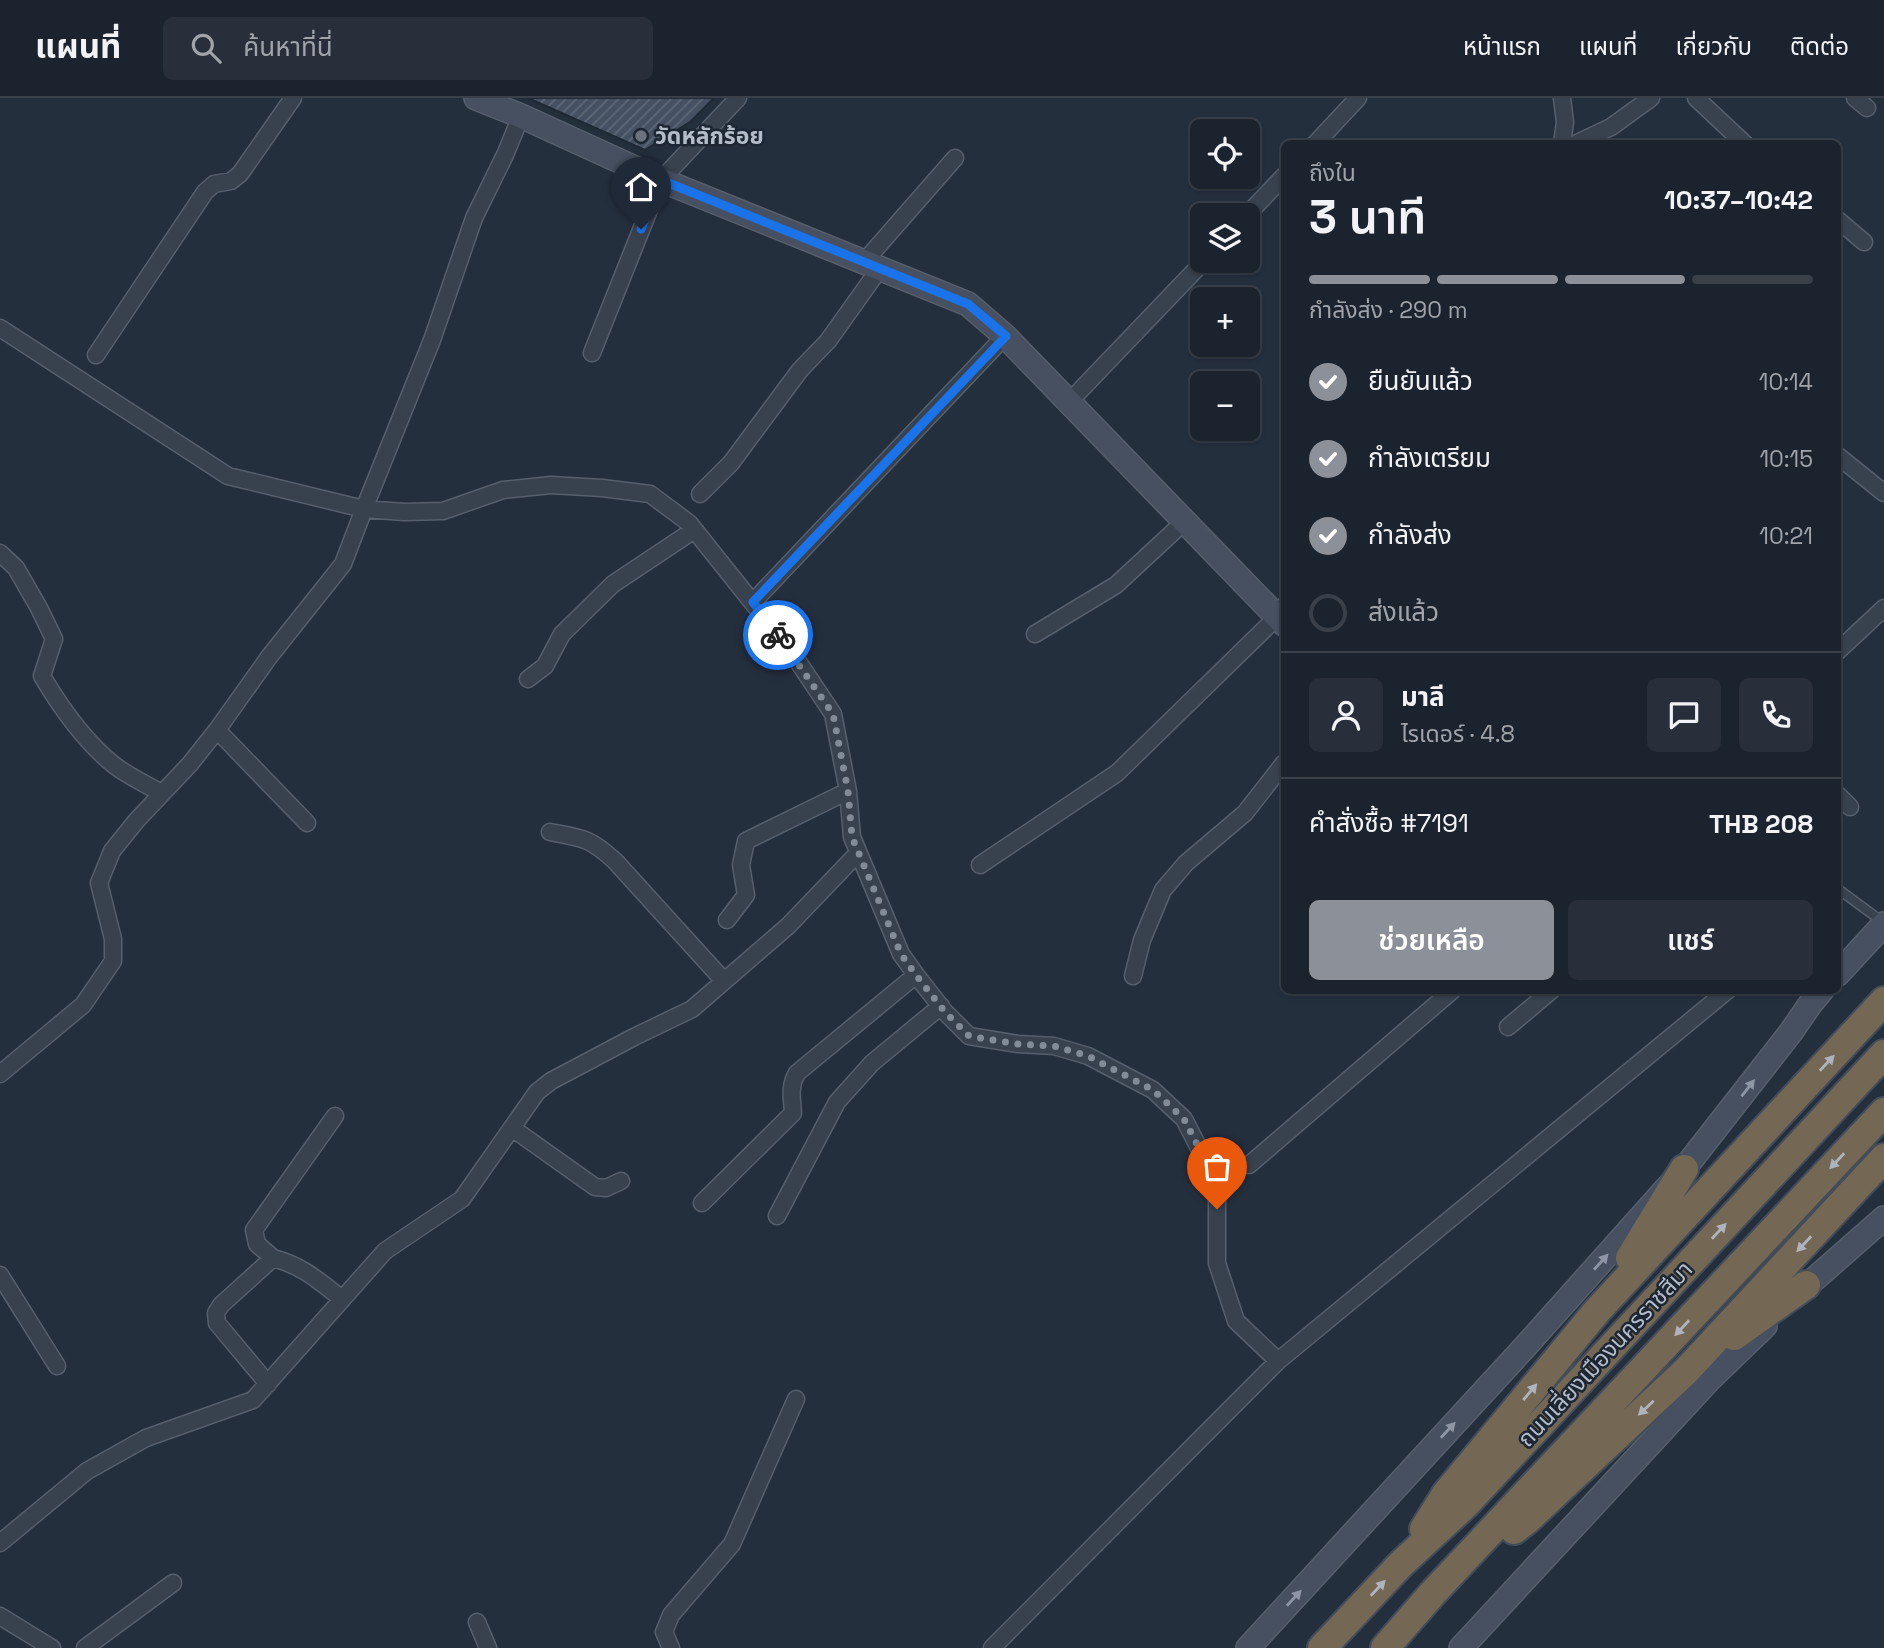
<!DOCTYPE html>
<html lang="th">
<meta charset="utf-8">
<style>
:root{--surface:#1b232e;--page:#282f3a;--text:#f1f3f6;--muted:#a0a4aa;--line:#39404a;--accent:#8c9099}
body{margin:0;font-family:"Space Grotesk","Noto Sans Thai",sans-serif;background:var(--page);color:var(--text);height:100vh;display:flex;flex-direction:column;font-size:26px;white-space:nowrap}
*{box-sizing:border-box;margin:0}
p{font-size:23px;color:var(--muted)}
.icon{flex:none;width:38px;height:38px;fill:none;stroke:currentColor;stroke-width:2;stroke-linecap:round;stroke-linejoin:round}
.map{position:relative;flex:1;overflow:hidden}
.drawer{position:absolute;left:1281px;top:42px;width:560px;height:854px;display:flex;flex-direction:column;background:var(--surface);border-radius:10px;box-shadow:0 2px 5px #0004,0 0 0 2px var(--line)}
.drawer>*{flex:none}
.buttons{position:absolute;left:1190px;top:21px;display:grid;gap:14px}
.buttons a{display:grid;place-items:center;width:70px;height:70px;border-radius:10px;background:var(--surface);box-shadow:0 2px 5px #0004,0 0 0 2px var(--line);font-size:35px}
.pin{position:absolute;display:grid;place-items:center;width:60px;height:60px;color:#fff;margin:-72px -30px;border-radius:50% 50% 50% 0;rotate:-45deg;box-shadow:0 0 7px #0007}
.pin .icon{rotate:45deg}
.courier{position:absolute;display:grid;place-items:center;width:70px;height:70px;margin:-35px;border:5px solid #1a73e8;border-radius:50%;background:#fff;color:#222;box-shadow:0 2px 9px #0007}
.head em{font-style:normal;font-weight:600}
.head div{display:flex;flex-direction:column-reverse}
.head{display:flex;align-items:center;justify-content:space-between;height:119px;padding:0 28px}
h1{font-size:46px;font-weight:600;line-height:52px}
.bar{display:grid;grid-template-columns:repeat(4,1fr);gap:10px 7px;align-content:center;height:84px;padding:0 28px}
.bar i{height:9px;border-radius:5px;background:var(--line)}
.bar .selected{background:var(--accent)}
.bar p{grid-column:span 4}
.line{display:flex;align-items:center;gap:18px;padding:0 28px;border-top:2px solid var(--line)}
.line div{flex:1}
.round{display:grid;place-items:center;flex:none;width:74px;height:74px;border-radius:10px;background:var(--page)}
ol{padding:0 28px;list-style:none}
li{display:flex;align-items:center;gap:21px;height:77px}
li p{margin-inline-start:auto}
li .icon{padding:7px;border-radius:50%;background:var(--accent);color:#fff;stroke-width:4}
li:last-child{color:var(--muted)}
li i{width:38px;height:38px;border:4px solid var(--line);border-radius:50%}
.cta{display:flex;gap:14px;margin-top:auto;padding:14px 28px}
.cta a{flex:1;height:80px;border-radius:10px;background:var(--accent);color:#fff;font-size:28px;font-weight:600;line-height:80px;text-align:center}
.cta a+a{background:var(--page);color:var(--text)}
header{display:flex;align-items:center;gap:42px;box-sizing:border-box;height:98px;padding:0 35px;background:var(--surface);border-bottom:2px solid var(--line)}
header strong{font-size:33px}
nav{display:flex;gap:38px;margin-inline-start:auto;font-size:24px}
.search{width:490px;height:63px;background:var(--page);display:flex;align-items:center;gap:18px;box-sizing:border-box;padding:0 24px;border-radius:10px;color:var(--muted);font-size:26px}
.map>svg:first-child{display:block}
</style>
<header>
<strong>แผนที่</strong>
<div class="search"><svg class="icon" aria-label="search" viewBox="0 0 24 24"><circle cx="10" cy="10" r="6"/><path d="M15 15l6 6"/></svg>ค้นหาที่นี่</div>
<nav><a>หน้าแรก</a><a>แผนที่</a><a>เกี่ยวกับ</a><a>ติดต่อ</a></nav>
</header>
<div class="map">
<svg width="1884" height="1550" viewBox="0 0 1884 1550">
<defs>
<pattern id="building-hatch" width="6" height="6" patternUnits="userSpaceOnUse" patternTransform="scale(1.75)"><rect width="6" height="6" fill="#455162"/><path d="M-1 1l2-2M0 6l6-6M5 7l2-2" fill="none" stroke="#5d6877"/></pattern>
</defs>
<rect width="100%" height="100%" fill="#242f3e"/>
<path fill="url(#building-hatch)" stroke="#1f2835" stroke-width="2" d="M528,0h186l-24,24 -45,28z"/>
<g fill="none" stroke-linecap="round" stroke-linejoin="round">
<g stroke="#565f6c" stroke-width="11">
<path id="lane" d="M1838,791l45,33"/>
</g>
<g stroke="#565f6c" stroke-width="19">
<path id="street" d="M1562,0l3,24 -3,22
M1696,0l49,46
M1855,0l12,10
M1315,46l43,-46
M1575,46l36,-17 40,-29
M1247,117l37,-39
M1838,122l26,22
M864,164l91,-104
M0,230l228,148 136,33 40,3 39,-1 60,-21 48,-5 51,3 48,6 39,29 102,128 42,63 15,77 4,46 49,117 15,21 29,37 24,24 49,8 36,2 34,10 65,34 31,29 33,64v80l19,58 42,40
M592,255l69,-173 77,-82
M96,257l109,-163 9,-8 17,-3 9,-7 53,-76
M1070,303l134,-140
M1838,358l46,37
M700,396l31,-31 69,-93 28,-29 52,-73
M0,455l16,15 23,40 15,31 -12,37c19,32 42,65 72,89 14,11 32,19 47,28
M753,504l252,-266
M1035,536l81,-49 69,-64
M1838,553l46,-43
M528,581l17,-13 17,-32 51,-50 81,-54
M217,632l90,93
M1838,697l12,12
M550,734c33,6 40,6 65,29l109,120
M980,767l137,-92 160,-156 7,-11
M727,822l19,-25 -5,-30 5,-24 102,-50
M1133,878l9,-36 21,-50 23,-27 59,-50 39,-50
M1508,929l44,-37
M0,976l83,-69 30,-44v-22l-14,-56 13,-32 25,-31 53,-56 27,-34 52,-73 74,-93 21,-55 68,-169 42,-122 31,-63 16,-39
M512,1030l83,59 11,1 15,-7
M1249,1067l204,-175
M702,1105l91,-90c-1,-14 -4,-27 4,-40l119,-98
M777,1118l60,-114 35,-39 69,-57
M273,1160l-16,-14 -3,-14 81,-114
M0,1177l57,91
M268,1286l-51,-61 -1,-10 5,-8 52,-47c30,8 46,23 69,41
M0,1445l87,-72 59,-33 107,-38 132,-149 77,-52 75,-107 14,-11 83,-44 58,-28 96,-83 70,-73
M0,1518l52,32
M477,1524l11,26
M85,1550l88,-65
M671,1550l-7,-16 7,-17 61,-71 64,-145
M992,1550l286,-287 450,-371"/>
</g>
<g stroke="#565f6c" stroke-width="26">
<path id="secondary" d="M476,0l45,18 140,64 307,124 37,32 279,288
M1838,876l46,-50
M1794,1199l90,-79
M1248,1550l275,-299 161,-180 107,-137 20,-29 11,-13
M1461,1550l249,-269 55,-53"/>
</g>
<g stroke="#434c59" stroke-width="32">
<path id="highway" d="M1630,1160l54,-89
M1734,1238l72,-51
M1424,1431l22,-35 151,-183 287,-310
M1514,1432l13,-10 159,-149 198,-213
M1322,1550l79,-84 65,-60 418,-450
M1385,1550l47,-54 452,-482"/>
</g>
<use href="#lane" stroke="#38414e" stroke-width="8"/>
<use href="#street" stroke="#38414e" stroke-width="16"/>
<use href="#secondary" stroke="#465061" stroke-width="23"/>
<use href="#highway" stroke="#746855" stroke-width="28"/>
</g>
<defs><path id="oneway-solid" d="M-6-.8H1V-3.2L6.5 0L1 3.2V.8H-6Z" transform="scale(1.75)"/></defs>
<g fill="#aeb4bd">
<use href="#oneway-solid" transform="translate(1827 965) rotate(-47)"/>
<use href="#oneway-solid" transform="translate(1837 1063) rotate(133)"/>
<use href="#oneway-solid" transform="translate(1719 1133) rotate(-47)"/>
<use href="#oneway-solid" transform="translate(1804 1146) rotate(133)"/>
<use href="#oneway-solid" transform="translate(1682 1230) rotate(133)"/>
<use href="#oneway-solid" transform="translate(1530 1294) rotate(-50)"/>
<use href="#oneway-solid" transform="translate(1646 1310) rotate(137)"/>
<use href="#oneway-solid" transform="translate(1378 1490) rotate(-47)"/>
</g>
<g fill="#8e96a5">
<use href="#oneway-solid" transform="translate(1748 990) rotate(-52)"/>
<use href="#oneway-solid" transform="translate(1601 1164) rotate(-48)"/>
<use href="#oneway-solid" transform="translate(1448 1332) rotate(-47)"/>
<use href="#oneway-solid" transform="translate(1294 1500) rotate(-47)"/>
</g>
<g fill="none" stroke-linecap="round" stroke-linejoin="round">
<path stroke="#828b98" stroke-width="7" stroke-dasharray="0 12.6" d="M778,537l55,79 15,77 4,46 49,117 15,21 29,37 24,24 49,8 36,2 34,10 65,34 31,29 33,64v26"/>
<path stroke="#1a73e8" stroke-width="9" d="M641,131l20,-49 307,124 38,32 -253,266 25,33"/>
</g>
<circle fill="#6b7280" stroke="#1d2633" stroke-width="2.5" cx="641" cy="38" r="7"/>
<g text-anchor="middle" stroke-width="5" stroke-linejoin="round" paint-order="stroke">
<g font-size="23" font-weight="bold" fill="#b4bcc9" stroke="#1d2633" text-anchor="start">
<text x="655" y="46">วัดหลักร้อย</text>
</g>
<g font-size="23" fill="#b4bcc9" stroke="#1d2633">
<text transform="translate(1605 1256) rotate(-47)" y="8">ถนนเลี่ยงเมืองนครราชสีมา</text>
</g>
</g>
</svg>
<div class="buttons">
<a><svg class="icon" aria-label="locate" viewBox="0 0 24 24"><circle cx="12" cy="12" r="6"/><path d="M12 2v4M12 18v4M2 12h4M18 12h4"/></svg></a>
<a><svg class="icon" aria-label="layers" viewBox="0 0 24 24"><path d="M12 4l9 5-9 5-9-5zM3 14l9 5 9-5"/></svg></a>
<a>+</a>
<a>−</a>
</div>
<div class="pin" style="left:1217px;top:1111px;background:#ea580c"><svg class="icon" aria-label="bag" viewBox="0 0 24 24"><path d="M5 8h14l-1 12H6zM9 8a3 3 0 0 1 6 0"/></svg></div>
<div class="pin" style="left:641px;top:131px;background:#1f2937"><svg class="icon" aria-label="home" viewBox="0 0 24 24"><path d="M3 11l9-7 9 7M6 9v11h12V9"/></svg></div>
<div class="courier" style="left:778px;top:537px"><svg class="icon" aria-label="bike" viewBox="0 0 24 24"><circle cx="6" cy="16" r="4"/><circle cx="18" cy="16" r="4"/><path d="M6 16l4-8h5l3 8M10 8l3 8H6M13 5h3"/></svg></div>
<section class="drawer">
<div class="head"><div><h1>3 นาที</h1><p>ถึงใน</p></div><em>10:37–10:42</em></div>
<div class="bar"><i class="selected"></i><i class="selected"></i><i class="selected"></i><i></i><p>กำลังส่ง · 290 m</p></div>
<ol>
<li><svg class="icon" aria-label="check" viewBox="0 0 24 24"><path d="M5 12l5 5 9-10"/></svg>ยืนยันแล้ว<p>10:14</p></li>
<li><svg class="icon" aria-label="check" viewBox="0 0 24 24"><path d="M5 12l5 5 9-10"/></svg>กำลังเตรียม<p>10:15</p></li>
<li><svg class="icon" aria-label="check" viewBox="0 0 24 24"><path d="M5 12l5 5 9-10"/></svg>กำลังส่ง<p>10:21</p></li>
<li><i></i>ส่งแล้ว</li>
</ol>
<div class="line" style="height:126px"><a class="round"><svg class="icon" aria-label="person" viewBox="0 0 24 24"><circle cx="12" cy="8" r="4"/><path d="M4 21q1-7 8-7t8 7"/></svg></a><div><b>มาลี</b><p>ไรเดอร์ · 4.8</p></div><a class="round"><svg class="icon" aria-label="chat" viewBox="0 0 24 24"><path d="M4 5h16v11H9l-5 4z"/></svg></a><a class="round"><svg class="icon" aria-label="phone" viewBox="0 0 24 24"><path d="M5 4h4l2 5-3 2q2 4 5 5l2-3 5 2v4C11 20 4 13 5 4z"/></svg></a></div>
<div class="line" style="height:91px"><div>คำสั่งซื้อ #7191</div><b>THB 208</b></div>
<div class="cta"><a>ช่วยเหลือ</a><a>แชร์</a></div>
</section>
</div>
